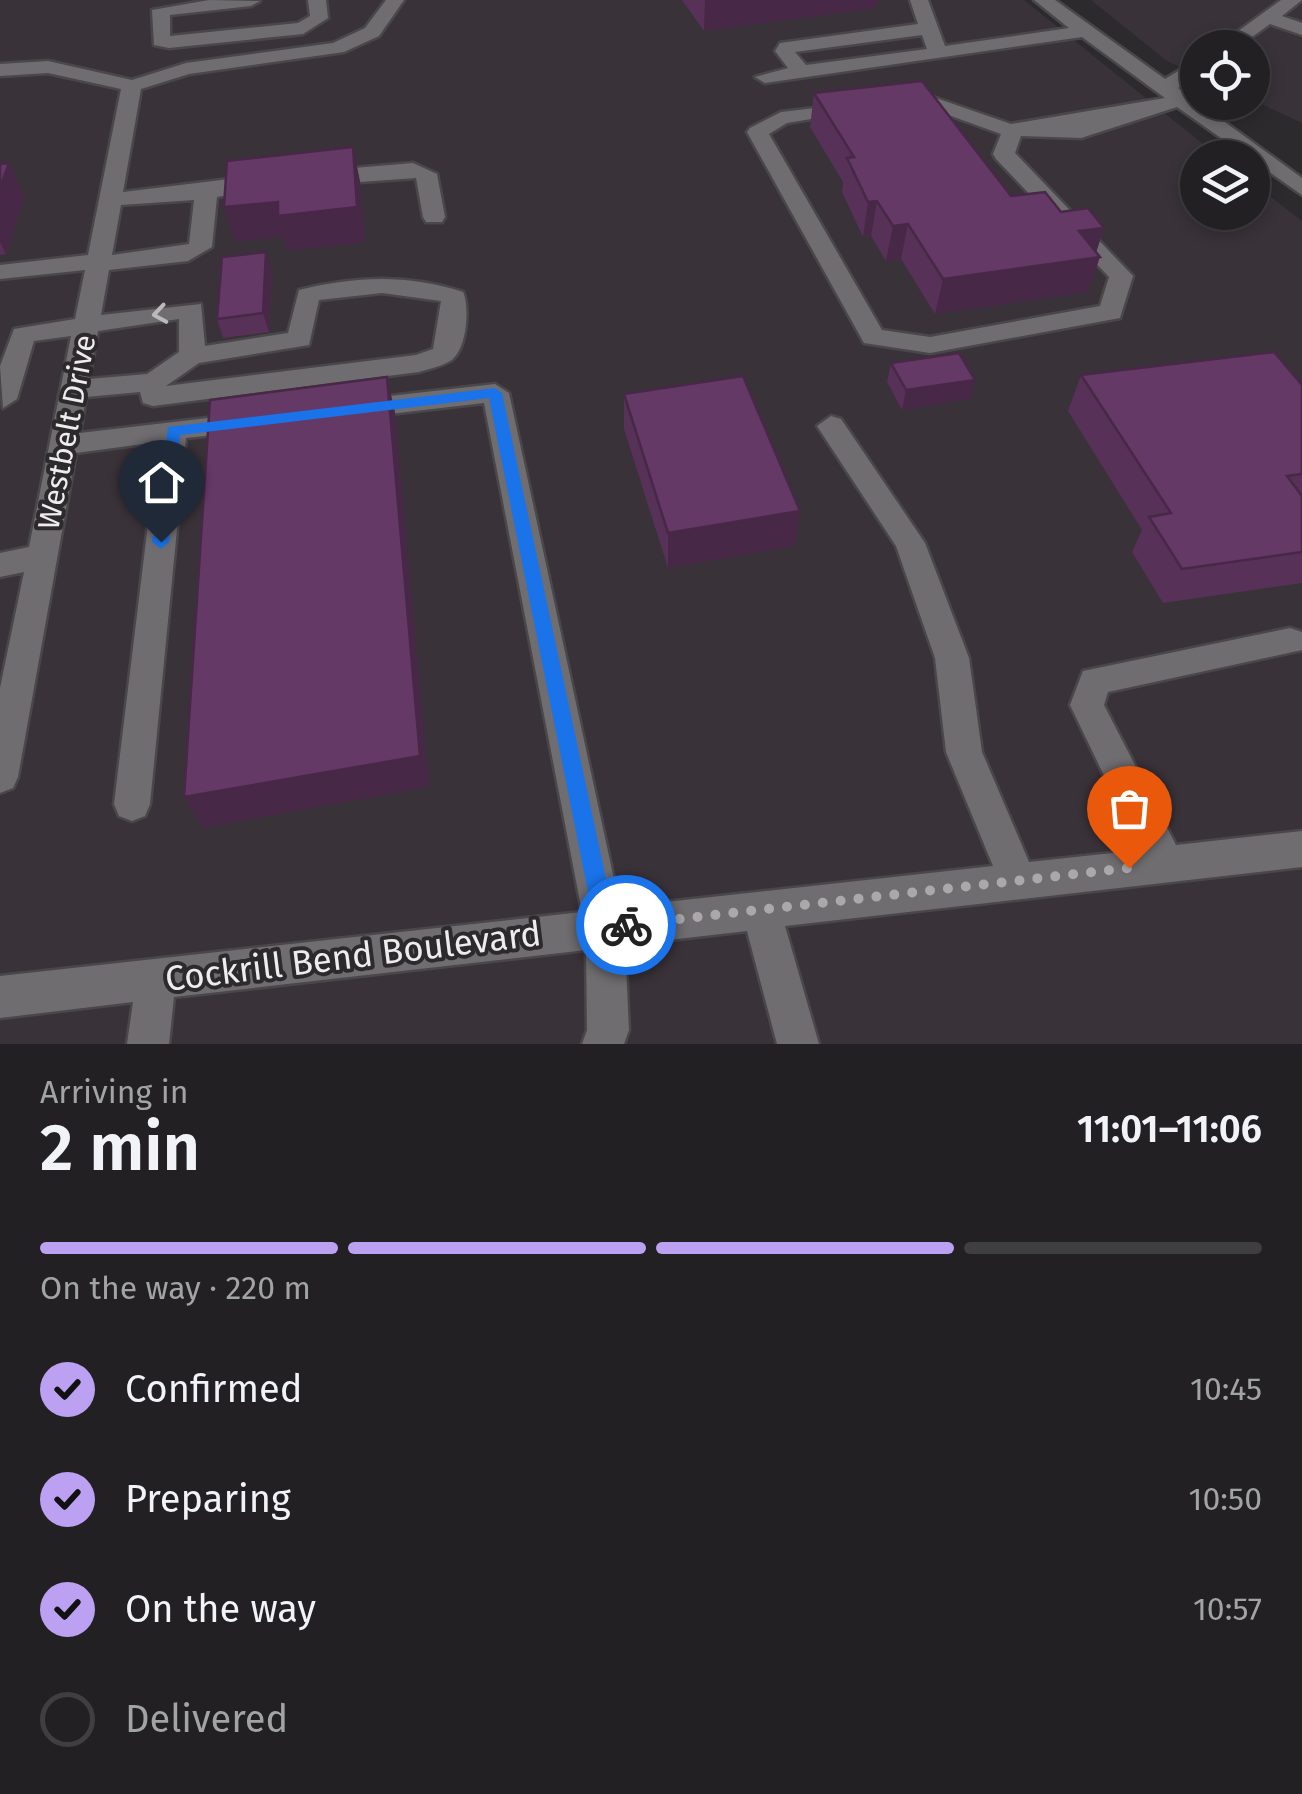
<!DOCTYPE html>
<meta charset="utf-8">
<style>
:root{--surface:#222022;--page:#2a282a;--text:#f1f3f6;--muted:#a2a3a5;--line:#3f3e40;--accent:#bca0f2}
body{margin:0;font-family:"Fira Sans",sans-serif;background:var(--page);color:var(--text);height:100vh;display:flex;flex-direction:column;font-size:38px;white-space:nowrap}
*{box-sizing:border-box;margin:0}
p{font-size:32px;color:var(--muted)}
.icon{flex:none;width:55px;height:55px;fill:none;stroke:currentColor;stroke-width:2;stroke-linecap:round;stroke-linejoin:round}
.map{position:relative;height:1044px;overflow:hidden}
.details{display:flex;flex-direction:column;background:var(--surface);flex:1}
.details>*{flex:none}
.fabs{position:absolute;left:1180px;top:30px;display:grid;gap:20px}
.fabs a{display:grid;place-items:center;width:90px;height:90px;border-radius:50%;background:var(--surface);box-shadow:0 5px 15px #0003,0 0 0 2px var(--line);font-size:50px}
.pin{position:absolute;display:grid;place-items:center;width:85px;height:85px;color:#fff;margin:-102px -42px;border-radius:50% 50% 50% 0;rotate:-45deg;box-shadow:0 0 10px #0007}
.pin .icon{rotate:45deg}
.courier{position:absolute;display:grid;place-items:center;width:100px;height:100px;margin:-50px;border:8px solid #1a73e8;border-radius:50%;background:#fff;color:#222;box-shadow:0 2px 12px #0007}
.summary em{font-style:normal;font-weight:600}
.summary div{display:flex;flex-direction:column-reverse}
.summary{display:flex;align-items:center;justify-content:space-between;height:170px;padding:0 40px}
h1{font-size:65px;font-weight:600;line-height:75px}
.bar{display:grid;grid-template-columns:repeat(4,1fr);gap:15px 10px;align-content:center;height:120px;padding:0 40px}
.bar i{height:12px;border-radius:8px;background:var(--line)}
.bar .active{background:var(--accent)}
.bar p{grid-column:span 4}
ol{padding:0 40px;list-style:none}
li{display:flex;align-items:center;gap:30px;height:110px}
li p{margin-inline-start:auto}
li .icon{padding:10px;border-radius:50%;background:var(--accent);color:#111;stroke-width:4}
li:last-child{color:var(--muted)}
li i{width:55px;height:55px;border:5px solid var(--line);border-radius:50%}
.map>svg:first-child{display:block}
</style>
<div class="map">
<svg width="1302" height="1044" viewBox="0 0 1302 1044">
<rect width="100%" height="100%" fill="#2d2a2d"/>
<path fill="#393239" d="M0,0h1024l195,157 -21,1v54h54l1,-29 49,38v823h-1302z
M1091,0h211v123l-49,-23 -1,-52h-54l-1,27 -30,-14z"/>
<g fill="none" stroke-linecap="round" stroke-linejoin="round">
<g stroke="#494749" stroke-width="5">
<path id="minor" d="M209,0l51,1 -9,5 -81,9v21l128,-13 12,-7 -2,-16h18l2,18 -25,16 -134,14 -15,-3 -2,-35z
M386,0h18l-25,36 -35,16 -155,22 -48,15 -18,103 139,-17 11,7 -3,5 -53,10 -5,50 -24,14 -79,9 -8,45 100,-11 4,42 83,-13 11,-43c56,-14 109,-16 164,2 7,15 4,59 -13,69 -8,5 -21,8 -31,11l-266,34 -10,-3 -3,-11 -54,5 -6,36 170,-20 14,9 -14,9 -64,7 -36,366 -5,12 -13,5 -13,-5 -5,-12 44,-362 -82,11 -58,324 -5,11 -13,5v-105l24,-116 -24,5v-24l29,-6 42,-211 -37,5 -17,58 -14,9 -3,-42 14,-37 61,-10 10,-49 -85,9v-14l88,-10 33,-166 -73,-16 -48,3v-12l48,-3 84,19 54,-17 147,-20 32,-15zM194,200l-5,44 -77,11 9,-50zM382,293l59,8 -8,48 -17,6 -250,31 33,-23 110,-18 10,-45zM179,319v33l-32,22 -58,5 9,-48z
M910,0h18l17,46 124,-18 -35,-28h21l110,79 33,-20v15l-20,14 124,90v17l-125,-88 -96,31 -60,-2 -6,17 118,123 -13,42 -190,35 -66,-10 -117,-211 3,-4 31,-16 78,-9v8l-72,12 -18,11 113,196 48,7 170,-31 9,-29 -113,-118 -3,-5 8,-20 -72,-26 -38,-3v-8h42l78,27 154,-26 -83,-61 -317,46 -10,-6 33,-9 -13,-17 5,-8 138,-19zM922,35l5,14 -121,16 -11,-13z
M1281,0h21l-20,16 20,7v12l-32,-11 -33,24h-22z
M413,163l24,11 8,43 -3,5h-16l-3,-5 -7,-39 -98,7 -11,-7 11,-7z
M495,384l14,9 111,514 373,-41 -47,-114 -11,-94 -39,-112 -79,-120 14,-10 10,3 84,124 44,115 13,94 47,110 111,-12 -70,-145 13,-34 207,-43 12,4v18l-194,42 -4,13 72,140 126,-14v36l-517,59 34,118h-42l-30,-113 -122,14 4,85 -5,14h-42l5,-14 -1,-80 -412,47 -5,47h-42l6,-42 -133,16v-42l582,-64 -98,-509 -129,15 -14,-9 14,-9z"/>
</g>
<use href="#minor" fill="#706d70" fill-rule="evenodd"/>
</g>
<path fill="#573158" d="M682,0h195l-1,8 -172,23z
M814,93l197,103 93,32 -8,25 -8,39 -153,22 -34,-55 -15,2 -15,-25 -8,1 -21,-45 1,-10 -33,-55z
M0,164l24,33 -18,57 -6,1z
M272,271l-3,61 -46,6 -6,-19z
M891,363l79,36 -68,11 -15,-28z
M1081,375l221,10v198l-139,20 -31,-51 10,-22 -74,-119z
M624,394l176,117 -5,35 -127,22 -44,-139z"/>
<path fill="#472847" d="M705,0h172l-1,8 -172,23z
M353,147l7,34 5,61 -78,9 -4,-14 -48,5 -11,-35z
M9,163l15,34 -18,57 -6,-12v-54z
M877,201l-6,35 -8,1 5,-35z
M908,224l-7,35 -15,2 7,-35z
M1104,228l-10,30 6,-1 -12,35 -153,22 8,-35 136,-48z
M266,252l6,19 -3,61 -6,-19z
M387,377l8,35 34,375 -226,41 -19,-31z
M975,380l-5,19 -68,11 4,-20z
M800,511l-5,35 -127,22v-35z"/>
<path fill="#653966" stroke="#472847" stroke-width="2.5" d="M922,81l89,115 34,-4 16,20 27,-4 16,20 -25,3 21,26 -157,22 -35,-55 -15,2 -16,-25 -9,1 -21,-44 7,-1 -40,-64z
M353,147l4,60 -79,9v-14l-54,5 3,-46z
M9,163l-9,25v-24z
M266,252l-3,61 -46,6 5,-62z
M1274,352l28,33v89l-15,2 15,20v56l-120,17 -33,-52 22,-4 -90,-138z
M959,353l16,27 -69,10 -15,-27z
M743,376l57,135 -132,22 -44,-139z
M387,377l33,379 -236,41 26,-397z"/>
<defs><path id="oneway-chevron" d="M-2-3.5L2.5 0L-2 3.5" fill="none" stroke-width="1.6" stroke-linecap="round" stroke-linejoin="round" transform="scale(2.5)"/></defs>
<use stroke="#bcb9bb" href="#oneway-chevron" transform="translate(160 314) rotate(171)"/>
<path fill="#1a73e8" d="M495,388l7,5 112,523 12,-2 11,11 -11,10 -21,2 -10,-10 -106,-529 -309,37 -11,107 -8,7 -9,-7 16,-115z"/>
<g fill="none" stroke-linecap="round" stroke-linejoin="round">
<path stroke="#aaa8aa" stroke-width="10" stroke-dasharray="0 18" d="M626,925l503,-57"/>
</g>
<g text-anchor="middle" stroke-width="8" stroke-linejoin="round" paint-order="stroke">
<g font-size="30" fill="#eeeced" stroke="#2d2a2d">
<text transform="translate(67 432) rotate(-79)" y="10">Westbelt Drive</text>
</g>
<g font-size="35" fill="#eeeced" stroke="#2d2a2d">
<text transform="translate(353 956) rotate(-7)" y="12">Cockrill Bend Boulevard</text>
</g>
</g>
</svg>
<div class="fabs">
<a><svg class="icon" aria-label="locate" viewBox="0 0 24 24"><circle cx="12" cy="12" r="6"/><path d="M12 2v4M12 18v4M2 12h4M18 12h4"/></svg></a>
<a><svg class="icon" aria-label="layers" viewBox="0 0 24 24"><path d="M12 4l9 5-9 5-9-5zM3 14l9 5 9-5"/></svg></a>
</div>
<div class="pin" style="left:1129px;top:868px;background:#ea580c"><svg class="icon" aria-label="bag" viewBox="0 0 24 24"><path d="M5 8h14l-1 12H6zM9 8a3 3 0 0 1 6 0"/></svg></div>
<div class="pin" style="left:161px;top:542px;background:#1f2937"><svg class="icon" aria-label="home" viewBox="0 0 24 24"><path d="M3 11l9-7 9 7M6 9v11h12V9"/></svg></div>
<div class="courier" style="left:626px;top:925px"><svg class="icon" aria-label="bike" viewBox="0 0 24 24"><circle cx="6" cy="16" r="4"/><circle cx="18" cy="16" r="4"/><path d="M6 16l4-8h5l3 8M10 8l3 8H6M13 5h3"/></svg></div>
</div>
<section class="details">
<div class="summary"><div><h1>2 min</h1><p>Arriving in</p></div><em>11:01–11:06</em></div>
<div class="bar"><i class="active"></i><i class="active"></i><i class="active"></i><i></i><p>On the way · 220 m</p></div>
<ol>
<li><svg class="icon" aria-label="check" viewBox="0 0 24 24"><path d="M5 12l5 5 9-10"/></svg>Confirmed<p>10:45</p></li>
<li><svg class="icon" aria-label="check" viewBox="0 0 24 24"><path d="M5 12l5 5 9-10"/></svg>Preparing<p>10:50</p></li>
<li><svg class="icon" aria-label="check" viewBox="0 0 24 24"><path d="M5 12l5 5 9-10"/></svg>On the way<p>10:57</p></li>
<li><i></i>Delivered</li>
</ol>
</section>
